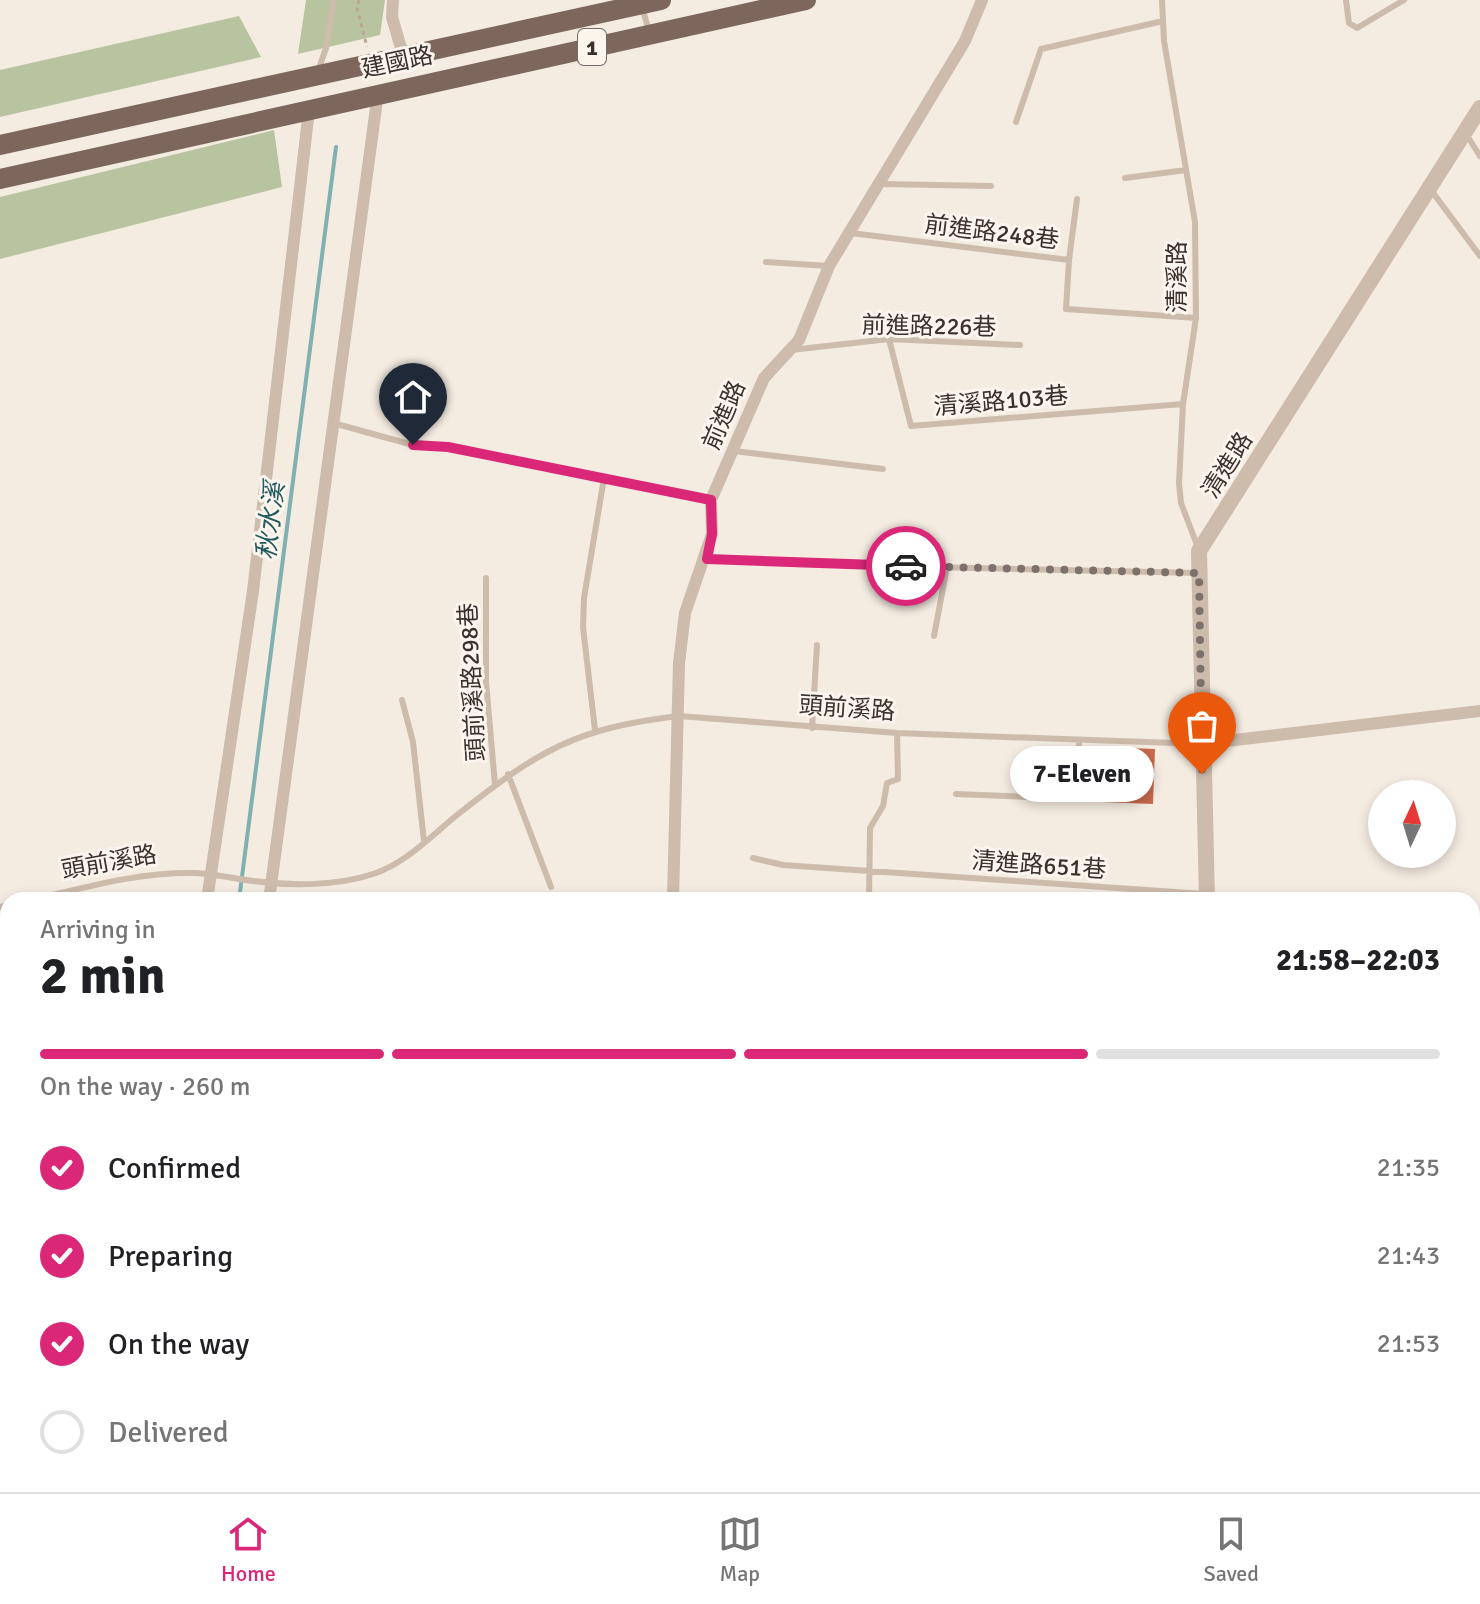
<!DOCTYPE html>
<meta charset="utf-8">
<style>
:root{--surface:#fff;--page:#f2f2f2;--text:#202124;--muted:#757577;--line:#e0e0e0;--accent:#db2777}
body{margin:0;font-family:Signika,"Noto Sans TC",sans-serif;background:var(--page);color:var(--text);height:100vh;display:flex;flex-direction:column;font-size:30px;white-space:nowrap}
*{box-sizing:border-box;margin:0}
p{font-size:26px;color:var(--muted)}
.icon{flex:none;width:44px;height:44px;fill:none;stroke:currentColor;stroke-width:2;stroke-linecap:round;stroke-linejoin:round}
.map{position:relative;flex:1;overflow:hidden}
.sheet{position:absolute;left:0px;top:892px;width:1480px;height:600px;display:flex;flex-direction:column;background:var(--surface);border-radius:24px 24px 0 0;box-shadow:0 4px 12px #0003}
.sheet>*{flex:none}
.needle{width:52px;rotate:4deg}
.buttons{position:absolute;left:1368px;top:780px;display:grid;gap:16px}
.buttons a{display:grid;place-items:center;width:88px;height:88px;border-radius:50%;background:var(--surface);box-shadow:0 4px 12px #0003;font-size:40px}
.pin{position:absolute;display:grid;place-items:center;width:68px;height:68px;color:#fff;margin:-82px -34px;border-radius:50% 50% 50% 0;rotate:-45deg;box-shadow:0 0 8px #0007}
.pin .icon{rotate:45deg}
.courier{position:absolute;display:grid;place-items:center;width:80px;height:80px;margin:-40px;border:6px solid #db2777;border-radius:50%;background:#fff;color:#222;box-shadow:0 2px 10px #0007}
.bubble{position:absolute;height:56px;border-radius:28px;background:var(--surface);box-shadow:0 4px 12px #0003;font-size:26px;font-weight:800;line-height:56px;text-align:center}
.head em{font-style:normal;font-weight:800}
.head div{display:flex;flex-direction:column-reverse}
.head{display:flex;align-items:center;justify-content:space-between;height:136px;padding:0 40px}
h1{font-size:52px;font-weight:800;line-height:60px}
.bar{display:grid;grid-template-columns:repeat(4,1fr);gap:12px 8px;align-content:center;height:96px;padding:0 40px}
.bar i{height:10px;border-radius:6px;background:var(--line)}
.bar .active{background:var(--accent)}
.bar p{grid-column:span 4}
ol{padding:0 40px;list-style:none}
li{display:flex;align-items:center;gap:24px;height:88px}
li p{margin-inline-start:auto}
li .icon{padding:8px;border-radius:50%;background:var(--accent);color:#fff;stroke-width:4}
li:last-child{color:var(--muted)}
li i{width:44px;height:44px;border:4px solid var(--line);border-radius:50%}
.dock{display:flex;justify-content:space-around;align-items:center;height:112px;border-top:2px solid var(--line);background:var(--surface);font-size:22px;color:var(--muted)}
.dock a{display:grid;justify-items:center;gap:4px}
.dock .active{color:var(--accent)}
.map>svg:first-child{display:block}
</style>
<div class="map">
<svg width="1480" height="1492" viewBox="0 0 1480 1492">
<rect width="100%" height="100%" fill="#f4ebe1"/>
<path fill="#b8c4a0" d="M306,0h79l-5,35 -82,19z
M239,16l22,41 -261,60v-47z
M274,130l8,57 -282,72v-62z"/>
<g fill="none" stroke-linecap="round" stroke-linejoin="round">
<path stroke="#7fb0b2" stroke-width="4" d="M239,900l97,-753
M157,1492l1,-8"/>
</g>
<path fill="#c8694b" d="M1103,747l52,2 -2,55 -52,-2z"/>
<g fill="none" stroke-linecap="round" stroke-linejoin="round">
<path stroke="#b9a596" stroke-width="3" stroke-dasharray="4 4" stroke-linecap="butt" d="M359,0l-2,8 10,39"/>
<path stroke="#cdbbac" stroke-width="6" d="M1162,0l2,41 31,181 1,96 -13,86 -4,79 2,20 16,42
M1346,0l3,23 8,5 47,-28
M642,7l7,24
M318,71l8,-23 8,-48
M1016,122l25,-73 122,-28
M1466,134l14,22
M1125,178l61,-8
M880,184l111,2
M1431,190l49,66
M851,233l218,27 8,-61
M1069,260l-3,49 130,9
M766,262l63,4
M889,339l22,87 272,-22
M791,350l98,-11 131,6
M333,423l80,22 35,2 263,53
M734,451l149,18
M707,559l87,5 405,9
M486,578v104l9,103
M934,636l13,-69
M402,700l11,42 11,99
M812,728l5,-83
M595,730l-12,-103 1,-29 20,-120
M508,774l43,113
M956,794l123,5v-59
M753,858l30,7 421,29
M31,900c53,-12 107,-28 162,-27 20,0 40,6 60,8 38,5 84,5 120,-7 32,-10 58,-38 84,-59 81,-64 118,-87 222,-99l218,17 304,11
M869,900l1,-72 13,-22 4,-23 11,-4 -1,-46
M0,907l8,-2
M1472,1018l8,1
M1173,1484v8"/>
<path stroke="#cdbbac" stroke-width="12" d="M393,0l-1,17 11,38
M1201,744l279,-33
M207,900l46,-309 56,-481
M269,900l109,-807
M673,900l6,-237 6,-50 27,-79 -1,-34 53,-122 35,-38 30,-74 136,-225 17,-41
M1073,1484l17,8
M116,1492l3,-8
M178,1492l2,-8
M397,1492l4,-8"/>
<path stroke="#cdbbac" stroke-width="16" d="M1207,900l-8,-349 281,-443
M1260,1492l1,-8"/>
<path stroke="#7d675c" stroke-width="20" d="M0,145l661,-145
M0,179l806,-179"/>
</g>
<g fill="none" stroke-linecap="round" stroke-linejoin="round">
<path stroke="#7c716b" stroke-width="8" stroke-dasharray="0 14.4" d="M906,566l293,7 3,201"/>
<path stroke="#db2777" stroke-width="10" d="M413,445l35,2 263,53 1,34 -5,25 199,7"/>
</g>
<g text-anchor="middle" stroke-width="6" stroke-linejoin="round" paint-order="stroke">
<rect fill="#fbf5ee" stroke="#756b66" stroke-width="2" x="578" y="29" width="28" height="36" rx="6"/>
<g font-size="22" font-weight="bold" fill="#3b302b">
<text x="592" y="55">1</text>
</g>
<g font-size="24" fill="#3b302b" stroke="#fbf5ee">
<text transform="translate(397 62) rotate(-12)" y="8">建國路</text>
<text transform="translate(992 232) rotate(7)" y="8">前進路248巷</text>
<text transform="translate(1177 277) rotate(-90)" y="8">清溪路</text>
<text transform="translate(929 326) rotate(1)" y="8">前進路226巷</text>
<text transform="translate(1001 401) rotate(-5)" y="8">清溪路103巷</text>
<text transform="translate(724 415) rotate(-67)" y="8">前進路</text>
<text transform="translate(1227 465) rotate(-58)" y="8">清進路</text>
<text transform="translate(472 682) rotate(-93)" y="8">頭前溪路298巷</text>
<text transform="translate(847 708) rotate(4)" y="8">頭前溪路</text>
<text transform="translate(109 862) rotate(-10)" y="8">頭前溪路</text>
<text transform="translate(1039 865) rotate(4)" y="8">清進路651巷</text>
</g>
<g font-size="26" font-style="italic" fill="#1f5a5e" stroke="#fbf5ee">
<text transform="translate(270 521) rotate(-83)" y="9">秋水溪</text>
</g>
</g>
</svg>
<div class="buttons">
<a><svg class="needle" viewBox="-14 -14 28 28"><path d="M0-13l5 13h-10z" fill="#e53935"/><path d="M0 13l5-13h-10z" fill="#757577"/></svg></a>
</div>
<div class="pin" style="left:1202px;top:774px;background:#ea580c"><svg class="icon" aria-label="bag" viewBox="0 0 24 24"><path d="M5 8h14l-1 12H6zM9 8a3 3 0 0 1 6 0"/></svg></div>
<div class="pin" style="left:413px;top:445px;background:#1f2937"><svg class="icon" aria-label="home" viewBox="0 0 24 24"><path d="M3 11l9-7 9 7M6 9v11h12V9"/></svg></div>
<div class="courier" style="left:906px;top:566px"><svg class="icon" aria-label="car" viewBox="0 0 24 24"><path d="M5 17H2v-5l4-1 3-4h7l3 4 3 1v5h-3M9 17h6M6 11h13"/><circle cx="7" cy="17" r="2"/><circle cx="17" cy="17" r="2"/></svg></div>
<div class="bubble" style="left:1010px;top:746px;width:144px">7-Eleven</div>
<section class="sheet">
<div class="head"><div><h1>2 min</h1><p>Arriving in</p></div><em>21:58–22:03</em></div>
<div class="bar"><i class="active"></i><i class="active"></i><i class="active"></i><i></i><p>On the way · 260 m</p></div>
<ol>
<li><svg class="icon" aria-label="check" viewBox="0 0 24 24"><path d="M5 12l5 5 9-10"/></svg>Confirmed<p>21:35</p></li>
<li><svg class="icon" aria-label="check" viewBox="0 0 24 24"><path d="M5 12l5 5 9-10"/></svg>Preparing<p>21:43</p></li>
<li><svg class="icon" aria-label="check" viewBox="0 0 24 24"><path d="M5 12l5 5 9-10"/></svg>On the way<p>21:53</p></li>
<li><i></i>Delivered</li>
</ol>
</section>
</div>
<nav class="dock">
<a class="active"><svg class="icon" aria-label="home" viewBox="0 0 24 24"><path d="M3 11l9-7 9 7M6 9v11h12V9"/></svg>Home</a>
<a><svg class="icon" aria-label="map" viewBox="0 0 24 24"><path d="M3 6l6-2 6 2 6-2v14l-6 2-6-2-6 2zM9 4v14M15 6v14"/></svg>Map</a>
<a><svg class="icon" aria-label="saved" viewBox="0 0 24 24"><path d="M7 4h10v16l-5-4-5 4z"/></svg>Saved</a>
</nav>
